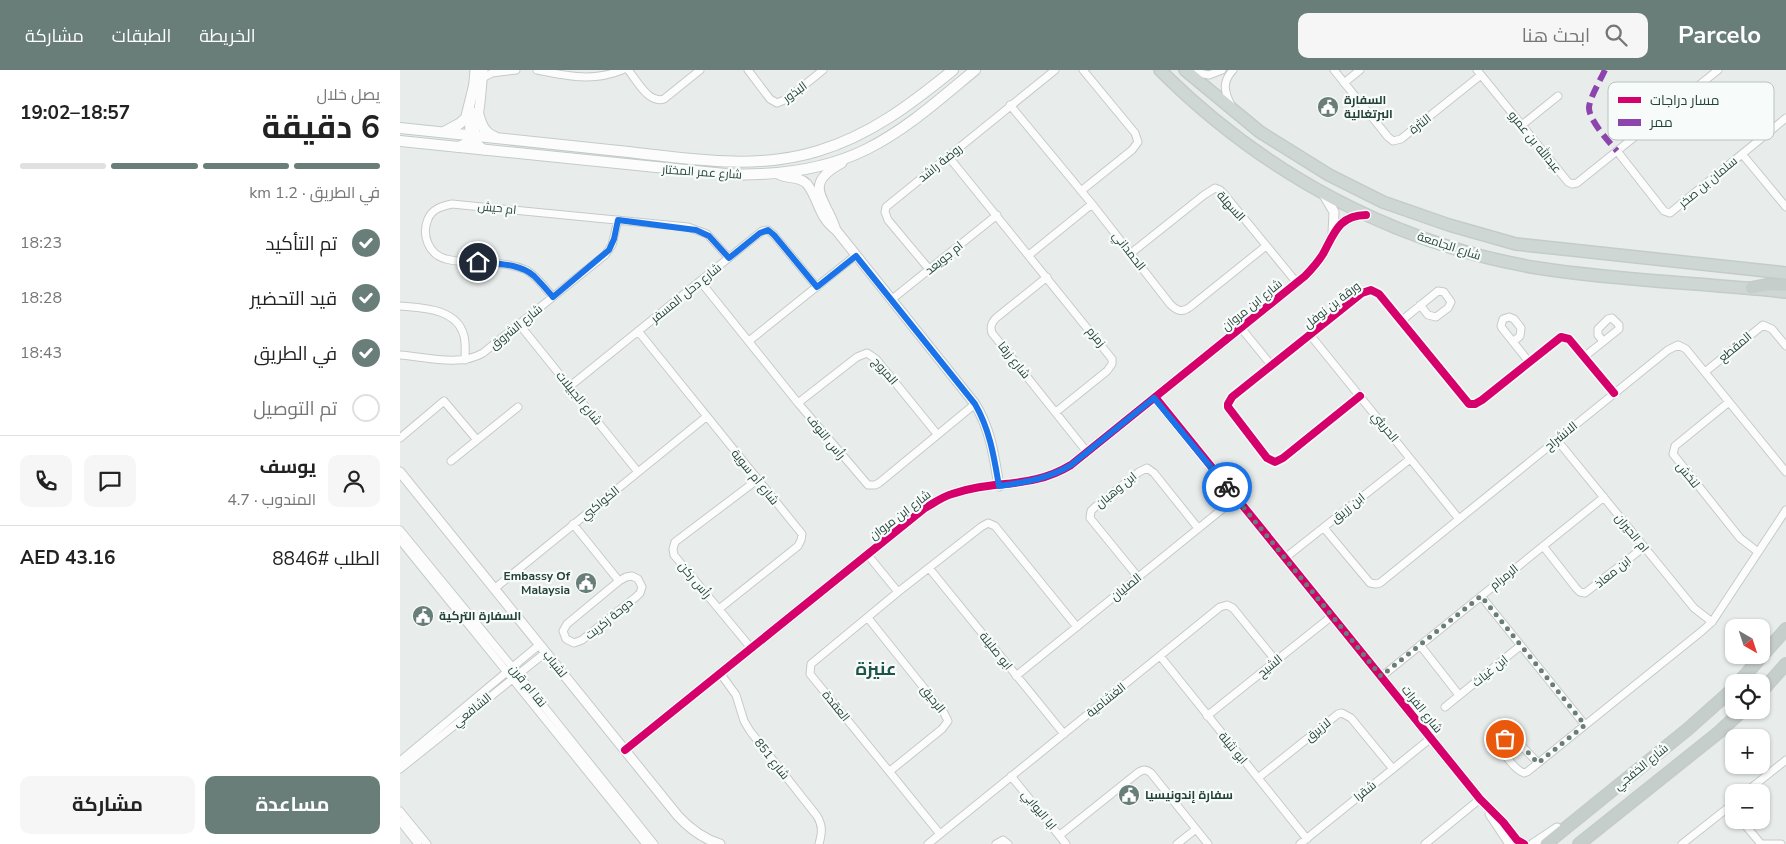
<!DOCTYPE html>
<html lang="ar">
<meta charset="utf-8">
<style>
:root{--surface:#fff;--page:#f6f6f6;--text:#222;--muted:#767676;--line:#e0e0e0;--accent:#697e78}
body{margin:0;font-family:"Nunito Sans",Cairo,sans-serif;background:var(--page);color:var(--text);direction:rtl;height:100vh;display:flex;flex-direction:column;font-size:19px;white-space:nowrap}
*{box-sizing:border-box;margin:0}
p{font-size:16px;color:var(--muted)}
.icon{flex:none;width:28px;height:28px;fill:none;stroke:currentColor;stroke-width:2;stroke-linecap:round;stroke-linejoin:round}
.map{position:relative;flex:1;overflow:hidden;direction:ltr}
.panel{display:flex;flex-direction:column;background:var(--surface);width:400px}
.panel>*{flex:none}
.needle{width:32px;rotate:141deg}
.tools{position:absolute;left:1325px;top:549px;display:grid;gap:10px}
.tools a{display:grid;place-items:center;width:45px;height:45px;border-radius:10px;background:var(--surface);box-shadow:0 1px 4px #0004;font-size:25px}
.pin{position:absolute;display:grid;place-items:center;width:42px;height:42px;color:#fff;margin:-21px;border:2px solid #fff;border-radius:50%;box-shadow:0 1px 5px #0007}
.courier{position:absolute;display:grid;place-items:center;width:50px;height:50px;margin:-25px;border:4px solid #1a73e8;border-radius:50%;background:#fff;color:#222;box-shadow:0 1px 6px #0007}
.summary em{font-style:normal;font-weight:700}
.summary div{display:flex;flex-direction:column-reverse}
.summary{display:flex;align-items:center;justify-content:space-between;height:85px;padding:0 20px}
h1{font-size:32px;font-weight:700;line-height:38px}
.bar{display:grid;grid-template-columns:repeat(4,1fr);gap:8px 5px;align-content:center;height:60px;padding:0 20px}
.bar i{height:6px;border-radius:4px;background:var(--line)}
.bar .active{background:var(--accent)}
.bar p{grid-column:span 4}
.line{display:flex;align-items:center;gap:12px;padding:0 20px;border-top:1px solid var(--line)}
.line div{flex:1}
.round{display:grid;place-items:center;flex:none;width:52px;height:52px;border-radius:10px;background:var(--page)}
ol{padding:0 20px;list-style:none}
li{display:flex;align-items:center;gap:15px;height:55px}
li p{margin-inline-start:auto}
li .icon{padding:5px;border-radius:50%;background:var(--accent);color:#fff;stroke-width:4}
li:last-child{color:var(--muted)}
li i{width:28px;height:28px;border:2px solid var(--line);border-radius:50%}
.action{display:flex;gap:10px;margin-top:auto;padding:10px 20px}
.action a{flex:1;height:58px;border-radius:10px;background:var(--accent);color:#fff;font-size:20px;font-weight:700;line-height:58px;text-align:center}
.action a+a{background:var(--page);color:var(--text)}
header{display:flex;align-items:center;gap:30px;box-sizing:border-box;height:70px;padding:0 25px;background:var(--accent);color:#fff}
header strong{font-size:24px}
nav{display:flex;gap:28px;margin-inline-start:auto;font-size:18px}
.search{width:350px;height:45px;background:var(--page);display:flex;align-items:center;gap:12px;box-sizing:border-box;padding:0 18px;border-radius:10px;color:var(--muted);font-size:19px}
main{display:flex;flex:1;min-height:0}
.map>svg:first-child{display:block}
</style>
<header>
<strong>Parcelo</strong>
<div class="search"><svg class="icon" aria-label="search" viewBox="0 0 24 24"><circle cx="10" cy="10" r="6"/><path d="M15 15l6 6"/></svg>ابحث هنا</div>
<nav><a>الخريطة</a><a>الطبقات</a><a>مشاركة</a></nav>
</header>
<main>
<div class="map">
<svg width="1386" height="774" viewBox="0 0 1386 774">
<rect width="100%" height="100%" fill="#e8edeb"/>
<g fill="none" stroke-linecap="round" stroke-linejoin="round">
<g stroke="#c5cac8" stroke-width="9">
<path id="minor" d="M137,0c30,6 56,12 85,0
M228,0c9,10 20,34 36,29l36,-29
M348,0l22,29 7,4 10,-4 36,-29
M934,0l54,67 5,4 8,-2 80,-64
M1077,0l91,112 4,2 5,-1 141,-113
M789,1l20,4 13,-5
M82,8l10,-5 24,-3
M944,13l16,-13
M610,35l82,99 78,100c7,7 12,9 20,3l76,-61
M831,35c-7,-14 -9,-23 2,-35
M1122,55l36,-29
M1217,81l47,60 6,2 116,-95
M1342,84l44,53
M548,86l164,203v5l-5,7 -51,41
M681,121l51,-41 6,-8 -3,-9 -52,-63
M730,184l74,-59 11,-7 5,2 4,4 73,89
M629,185l63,-51
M529,199l-41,-49 -3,-8 1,-5 169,-137
M647,207l-51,41c-5,5 -6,9 -4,15l95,119
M300,211l98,122 70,82h7l4,-2 96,-79
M153,227c-8,-9 -16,-21 -27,-27 -25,-11 -54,-4 -80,-11 -17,-4 -25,-24 -18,-40 4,-10 14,-13 24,-15l236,23 19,7 22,24
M491,230l106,-85
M0,236c22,2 57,2 64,30 2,8 1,16 1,24
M1001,251l37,-30 6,1 7,10 -3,6 -12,9 -8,-2 -8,-10
M119,254l119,148
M841,258l31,38
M238,261l164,203 -1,6 -3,6 -79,63
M911,266l148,183
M349,271l106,-85
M1113,272l7,-6 1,-8 -7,-9 -5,-2 -6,2 -2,7 1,2 27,34
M0,285c26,2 59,12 83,-2l122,-98 7,-10 6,-25
M1184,287l35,-28v-4l-7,-7 -4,1 -10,10v6l5,6
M1305,302l58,-47 9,4 14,17
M169,317l193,-156 6,-1 6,5 43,52
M960,326l-77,62 -8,4 -8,-4 -39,-51v-3l4,-7 130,-104 9,-3 8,4 90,110h6l7,-4 79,-63 8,2 45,54
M1329,332l-54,44 -2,8 67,84 18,14
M398,333l59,-46 10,-4 9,6 61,75
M0,368l44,-37 33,39
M1157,370l137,168 18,14
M51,391l67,-54
M173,454l46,57
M924,458l46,55 6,1 4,-1 288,-233 10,-5 8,4 100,123
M0,460l118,144 136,170
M0,470l246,304
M1143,476l33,42 4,4 5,1 59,-46
M467,484l31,38
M885,488l125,-99
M529,498l135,166
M232,506l6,3 4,8 -2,6 -4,4 -54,43 -8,3 -8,-4 -3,-8 4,-7 52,-43 7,-4z
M738,507l-48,-59 1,-7 4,-4 44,-35 8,-4 7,5 44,55
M94,519l212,-172
M1081,526l104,129
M468,548l76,95 4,8 -6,8 -52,42
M1020,575l39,50
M351,578l-77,-93 -1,-6 2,-7 82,-62
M760,586l147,183
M320,603l16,22 8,26 6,10 67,85c6,10 5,17 2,28
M616,606l220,-178
M981,607l223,-180
M1045,637l75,-61
M807,646l125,-100
M0,691l139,-116
M1138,693l-22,-23 -13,-1 -3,2c0,10 15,29 24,32l3,-1 175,-141 10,-9 74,-112
M0,699l145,-116
M611,706l55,68
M858,708l80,-64 4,-1 9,5 42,51
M1346,722l40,-32
M0,741l27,33
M1341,750l20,24
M0,751l18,23
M540,764l-130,-160 1,-10 87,-72 83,-65 7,-4 7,3 82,101
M660,765l75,-60c6,-5 10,-7 16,-2l57,71
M528,774l292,-237 7,-2 6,3 43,53
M596,774l7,-4 5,4
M777,774l19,-15
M900,774l131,-106
M1025,774l55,-45
M1282,774l52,-41
M1361,774h20"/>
</g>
<g stroke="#c5cac8" stroke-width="11">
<path id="tertiary" d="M73,23l2,-23
M71,41c-3,19 -3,26 13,39
M57,77c5,-2 11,-4 14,-9 9,-13 10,-51 12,-68
M378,104c9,6 21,1 29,10 12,15 11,33 29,46l139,174c16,26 19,53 24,82
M924,125l10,17 -1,21
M436,160c-10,-32 -35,-45 6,-67
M755,327l325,402 23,23 14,18 7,4
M0,402l278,344c12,13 26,23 42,28
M225,680l300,-242c9,-5 17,-11 27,-14 42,-15 78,-4 119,-29l234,-189c7,-7 13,-14 18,-22 11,-20 16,-39 43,-39
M1090,744l20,30
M1133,774l24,-16"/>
</g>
<g stroke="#c3cbc8" stroke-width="12">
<path id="secondary" d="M78,43c3,11 6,20 17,24
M0,58c73,7 146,15 219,23 65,7 135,20 199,0 53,-16 93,-47 135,-81
M44,62l15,-8 7,-6 8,-32
M0,71l325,33c48,2 98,-3 142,-25 40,-20 74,-51 108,-79"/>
</g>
<g stroke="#c3ccc9" stroke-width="14">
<path id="primary" d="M760,0c103,103 234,174 378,198 82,13 166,15 248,24
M785,0l75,62 69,43 54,27 66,23 67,19 270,29"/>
</g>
<g stroke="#c3ccc9" stroke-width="14">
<path id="trunk" d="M1351,218l15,-3h20
M1339,612l47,-53
M1361,622l25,-28
M1146,774l142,-115 46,-41
M1179,774l139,-111 25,-23"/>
</g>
<use href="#minor" stroke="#fcfcfc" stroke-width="7"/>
<use href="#tertiary" stroke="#fcfcfc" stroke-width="9"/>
<use href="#secondary" stroke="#fcfcfc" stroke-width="10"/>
<use href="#primary" stroke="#cfd7d5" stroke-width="11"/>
<use href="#trunk" stroke="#c6cecc" stroke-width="11"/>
<path stroke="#8e44ad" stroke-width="6" stroke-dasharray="12 6" stroke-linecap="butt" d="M1205,0c-5,11 -14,25 -16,37 -1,12 20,35 28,44"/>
<g stroke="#f7fbf9" stroke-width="11">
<path id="cycleway" d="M960,326l-77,62 -8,4 -8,-4 -39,-51v-3l4,-7 130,-104 9,-3 8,4 90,110h6l7,-4 79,-63 8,2 45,54
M755,327l325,402 23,23 14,18 7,4
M225,680l300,-242c9,-5 17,-11 27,-14 42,-15 78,-4 119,-29l234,-189c7,-7 13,-14 18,-22 11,-20 16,-39 43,-39"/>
</g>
<use href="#cycleway" stroke="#d6006c" stroke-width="8"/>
</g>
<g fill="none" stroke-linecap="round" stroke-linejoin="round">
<path stroke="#697e78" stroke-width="5" stroke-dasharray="0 9" d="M827,417l154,189 100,-80 104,129 -47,38 -20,-21 -13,-3"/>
<path stroke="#1a73e8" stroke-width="6" d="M78,192c18,2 42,1 56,14 7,7 13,14 19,21l56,-47 5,-11 4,-19 78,10 13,6 20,22 31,-25 8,-3 6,5 43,52 39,-31 119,148c15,26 19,53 24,82 26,-4 49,-7 72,-21l83,-67 73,89"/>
</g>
<defs>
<g id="civic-disc" transform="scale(1.125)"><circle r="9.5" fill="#697e78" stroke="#f7fbf9"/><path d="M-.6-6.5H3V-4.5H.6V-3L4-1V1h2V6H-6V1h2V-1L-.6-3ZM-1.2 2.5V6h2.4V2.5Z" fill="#fff"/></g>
</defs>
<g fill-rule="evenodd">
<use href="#civic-disc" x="928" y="37"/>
<use href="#civic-disc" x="186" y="513"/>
<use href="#civic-disc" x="23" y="546"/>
<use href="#civic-disc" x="729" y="725"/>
</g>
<g text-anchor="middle" stroke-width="4.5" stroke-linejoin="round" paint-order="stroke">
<g font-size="12" fill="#24423a" stroke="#f7fbf9">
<text transform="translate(395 22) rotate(-36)" y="4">البذور</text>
<text transform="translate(1020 54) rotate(-38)" y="4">النثرة</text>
<text transform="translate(1135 72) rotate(51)" y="4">عبدالله بن عمرو</text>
<text transform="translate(540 93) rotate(-39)" y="4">روضة راشد</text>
<text transform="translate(302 102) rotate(4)" y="4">شارع عمر المختار</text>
<text transform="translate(1308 112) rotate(-40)" y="4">سلمان بن صخر</text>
<text transform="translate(831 136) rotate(48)" y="4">السهلة</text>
<text transform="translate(97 138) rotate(6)" y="4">ام حيش</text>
<text transform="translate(1049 176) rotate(18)" y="4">شارع الجامعة</text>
<text transform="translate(729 181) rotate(52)" y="4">الحمداني</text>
<text transform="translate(544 188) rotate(-39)" y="4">ام جويعد</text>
<text transform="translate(286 223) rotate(-39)" y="4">شارع دحل المسفر</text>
<text transform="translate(852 235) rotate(-39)" y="4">شارع ابن مروان</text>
<text transform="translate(932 235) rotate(-38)" y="4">ورقة بن نوفل</text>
<text transform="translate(116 257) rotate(-39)" y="4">شارع الشروق</text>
<text transform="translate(696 267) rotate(51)" y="4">زمزم</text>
<text transform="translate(1335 277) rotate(-40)" y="4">المقطع</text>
<text transform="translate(614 290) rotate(51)" y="4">شارع زرقا</text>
<text transform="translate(485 301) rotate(49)" y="4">المروج</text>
<text transform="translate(179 328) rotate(51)" y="4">شارع الجبيلات</text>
<text transform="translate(985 357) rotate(51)" y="4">الحريثي</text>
<text transform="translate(1161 366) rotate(-39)" y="4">الانشراح</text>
<text transform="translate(426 367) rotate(51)" y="4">رأس النوف</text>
<text transform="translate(1288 405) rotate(51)" y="4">لنخش</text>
<text transform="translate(355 407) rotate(51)" y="4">شارع أم سوية</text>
<text transform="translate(716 420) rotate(-39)" y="4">ابن وهبان</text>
<text transform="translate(200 433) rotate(-39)" y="4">الكواكبي</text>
<text transform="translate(948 438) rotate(-39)" y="4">ابن زريق</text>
<text transform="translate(500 445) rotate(-37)" y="4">شارع ابن مروان</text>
<text transform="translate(1232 463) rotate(51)" y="4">ام الحيران</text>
<text transform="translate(1213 502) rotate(-39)" y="4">ابن معاذ</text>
<text transform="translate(1104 507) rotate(-39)" y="4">الرمرام</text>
<text transform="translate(295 510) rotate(50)" y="4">رأس ركن</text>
<text transform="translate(726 517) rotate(-39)" y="4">الصليان</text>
<text transform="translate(209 549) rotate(-39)" y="4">دوحة زكريت</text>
<text transform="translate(596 581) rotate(51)" y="4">ابو صليلة</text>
<text transform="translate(155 594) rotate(51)" y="4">لشباب</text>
<text transform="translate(870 596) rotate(-39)" y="4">الشيح</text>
<text transform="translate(1090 601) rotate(-39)" y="4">ابن غياث</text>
<text transform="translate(128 616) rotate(51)" y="4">نقا ام قرن</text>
<text transform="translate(533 629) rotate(52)" y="4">الرحيق</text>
<text transform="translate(706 630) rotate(-39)" y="4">الغشامية</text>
<text transform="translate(436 636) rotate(51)" y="4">العقدة</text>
<text transform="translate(1022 639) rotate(51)" y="4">شارع الفرات</text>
<text transform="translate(72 640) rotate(-39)" y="4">الشافعي</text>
<text transform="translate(918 660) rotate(-39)" y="4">لازيرق</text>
<text transform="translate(833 678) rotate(50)" y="4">ابو نثيلة</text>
<text transform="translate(372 689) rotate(52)" y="4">شارع 851</text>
<text transform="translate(1241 697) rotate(-39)" y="4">شارع الخفجي</text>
<text transform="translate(965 721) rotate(-39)" y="4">شقرا</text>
<text transform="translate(639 740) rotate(51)" y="4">ابا اليوابي</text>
</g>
<g font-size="12" font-weight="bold" fill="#24423a" stroke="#f7fbf9" text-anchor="start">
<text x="944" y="34">السفارة<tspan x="944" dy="14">البرتغالية</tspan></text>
<text x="170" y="510" text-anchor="end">Embassy Of<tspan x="170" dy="14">Malaysia</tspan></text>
<text x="39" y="550">السفارة التركية</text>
<text x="745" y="729">سفارة إندونيسيا</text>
</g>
<g font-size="18" font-weight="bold" fill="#1f5548" stroke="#f7fbf9">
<text x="476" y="605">عنيزة</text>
</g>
</g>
<rect x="1208" y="12" width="166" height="58" rx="8" fill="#f7fbf9" stroke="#b8c4c0" stroke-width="1"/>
<rect x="1218" y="27" width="23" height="6" fill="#d6006c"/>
<rect x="1218" y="49" width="23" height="7" fill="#8e44ad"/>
<g font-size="14" fill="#24423a">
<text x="1250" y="35">مسار دراجات</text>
<text x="1250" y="57">ممر</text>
</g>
</svg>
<div class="tools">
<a><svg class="needle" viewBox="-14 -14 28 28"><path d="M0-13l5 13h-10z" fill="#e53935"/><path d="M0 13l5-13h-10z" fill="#767676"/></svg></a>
<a><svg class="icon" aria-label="locate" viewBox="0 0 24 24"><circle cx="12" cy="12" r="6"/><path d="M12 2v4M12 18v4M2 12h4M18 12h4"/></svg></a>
<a>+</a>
<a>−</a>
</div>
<div class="pin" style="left:1105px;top:669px;background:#ea580c"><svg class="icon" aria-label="bag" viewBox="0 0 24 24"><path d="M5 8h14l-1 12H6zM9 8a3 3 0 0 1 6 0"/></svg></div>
<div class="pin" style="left:78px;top:192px;background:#1f2937"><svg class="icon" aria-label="home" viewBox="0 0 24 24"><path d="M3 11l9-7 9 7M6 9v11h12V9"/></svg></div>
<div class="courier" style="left:827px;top:417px"><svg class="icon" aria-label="bike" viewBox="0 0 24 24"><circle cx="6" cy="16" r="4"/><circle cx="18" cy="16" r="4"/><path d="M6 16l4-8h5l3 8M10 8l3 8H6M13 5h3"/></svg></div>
</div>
<section class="panel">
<div class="summary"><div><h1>6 دقيقة</h1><p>يصل خلال</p></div><em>18:57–19:02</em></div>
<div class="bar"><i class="active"></i><i class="active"></i><i class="active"></i><i></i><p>في الطريق · 1.2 km</p></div>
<ol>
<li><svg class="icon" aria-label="check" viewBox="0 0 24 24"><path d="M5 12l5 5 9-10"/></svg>تم التأكيد<p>18:23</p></li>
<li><svg class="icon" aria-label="check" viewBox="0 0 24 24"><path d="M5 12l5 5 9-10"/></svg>قيد التحضير<p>18:28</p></li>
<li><svg class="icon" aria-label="check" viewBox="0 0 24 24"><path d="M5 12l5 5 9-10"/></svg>في الطريق<p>18:43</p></li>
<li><i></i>تم التوصيل</li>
</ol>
<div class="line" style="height:90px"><a class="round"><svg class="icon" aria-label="person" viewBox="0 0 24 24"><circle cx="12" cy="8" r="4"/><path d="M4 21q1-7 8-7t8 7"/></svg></a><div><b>يوسف</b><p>المندوب · 4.7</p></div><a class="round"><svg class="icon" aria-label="chat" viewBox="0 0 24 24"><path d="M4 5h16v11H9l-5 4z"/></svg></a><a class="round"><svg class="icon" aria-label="phone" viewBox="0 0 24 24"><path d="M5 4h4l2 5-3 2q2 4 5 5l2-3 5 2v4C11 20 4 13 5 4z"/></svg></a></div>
<div class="line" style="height:65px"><div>الطلب #8846</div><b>AED 43.16</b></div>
<div class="action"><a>مساعدة</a><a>مشاركة</a></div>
</section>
</main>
